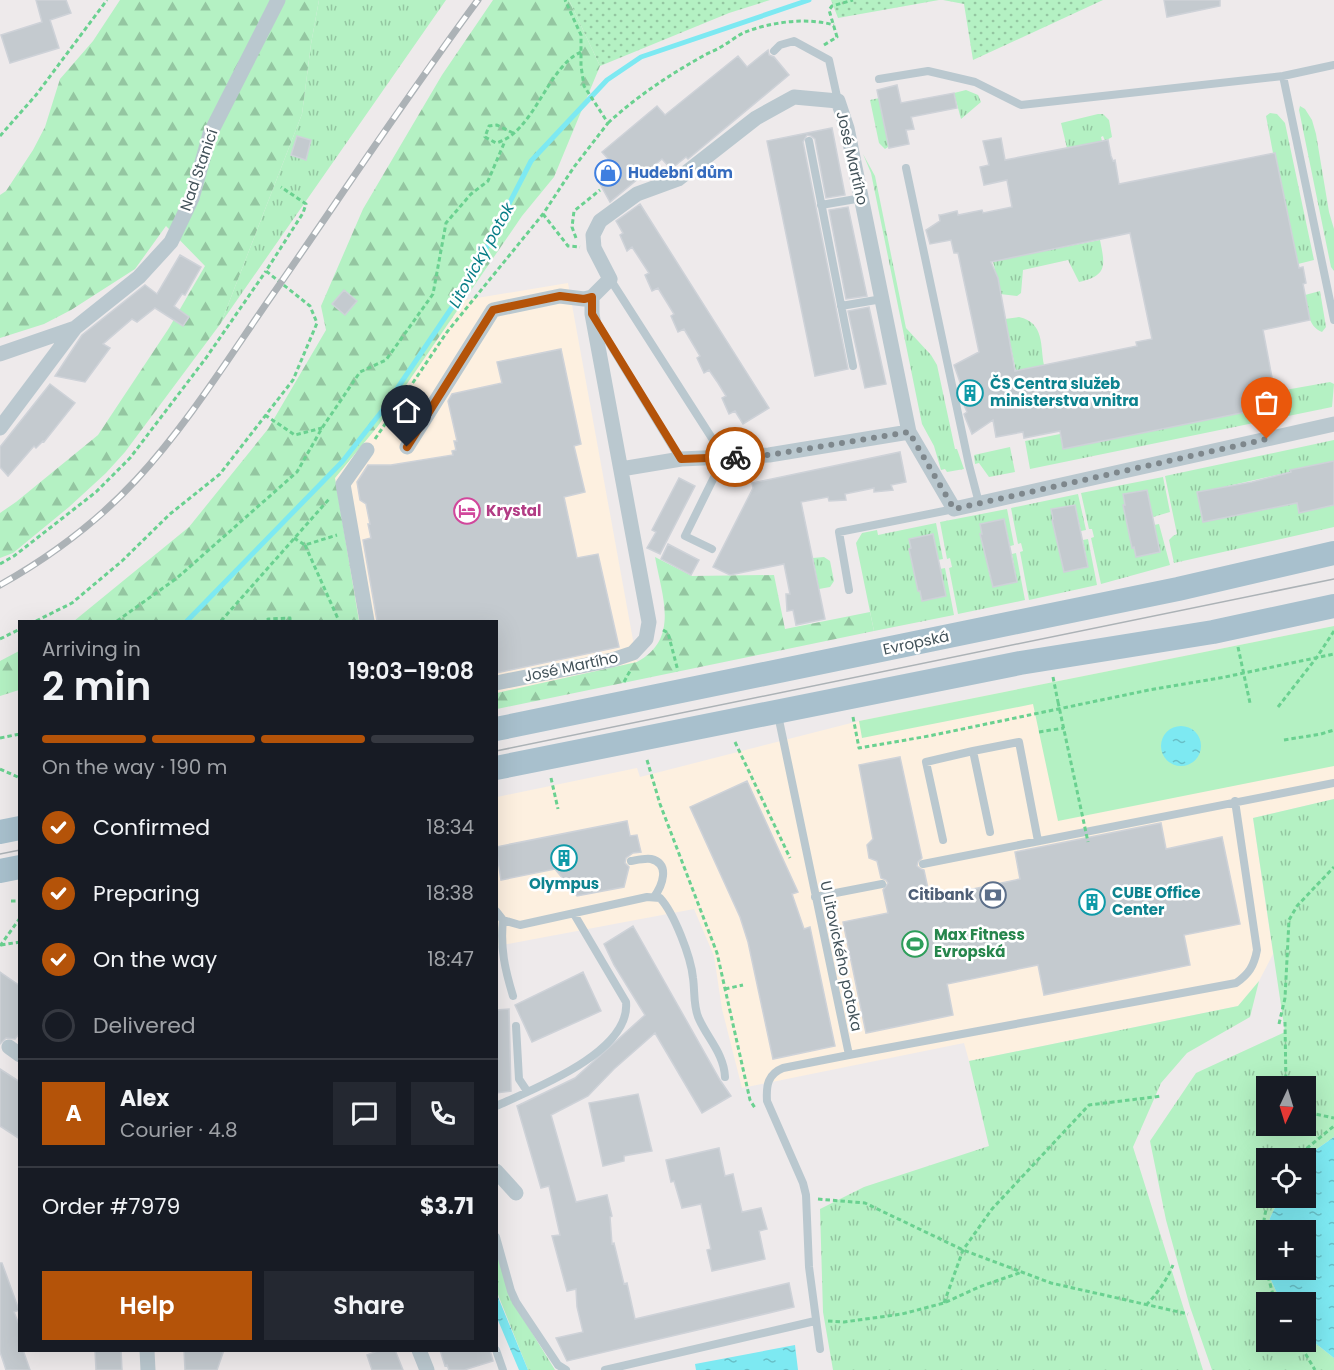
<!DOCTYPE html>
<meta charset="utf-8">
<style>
:root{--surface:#171b24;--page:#242831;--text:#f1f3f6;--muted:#9ea1a6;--line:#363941;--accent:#b45309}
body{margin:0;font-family:Poppins,sans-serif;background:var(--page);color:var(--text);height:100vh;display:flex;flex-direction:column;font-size:22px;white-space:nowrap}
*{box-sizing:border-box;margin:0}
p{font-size:20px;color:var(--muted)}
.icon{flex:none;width:33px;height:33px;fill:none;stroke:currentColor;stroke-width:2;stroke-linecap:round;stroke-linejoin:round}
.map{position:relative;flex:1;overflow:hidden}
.drawer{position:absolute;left:18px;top:620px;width:480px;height:732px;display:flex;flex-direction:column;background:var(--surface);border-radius:0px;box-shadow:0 6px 24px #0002}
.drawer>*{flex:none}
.needle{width:39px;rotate:184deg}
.buttons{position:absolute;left:1256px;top:1076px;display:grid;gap:12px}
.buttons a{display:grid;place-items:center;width:60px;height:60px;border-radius:0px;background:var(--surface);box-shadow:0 6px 24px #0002;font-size:30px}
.pin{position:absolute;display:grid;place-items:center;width:51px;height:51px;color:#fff;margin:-62px -26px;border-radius:50% 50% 50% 0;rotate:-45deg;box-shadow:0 0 6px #0007}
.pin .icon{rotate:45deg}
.courier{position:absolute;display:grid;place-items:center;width:60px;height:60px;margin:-30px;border:4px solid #b45309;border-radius:50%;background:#fff;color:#222;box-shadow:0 2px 8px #0007}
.summary em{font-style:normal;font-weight:600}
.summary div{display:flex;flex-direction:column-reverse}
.summary{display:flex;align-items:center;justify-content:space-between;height:102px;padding:0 24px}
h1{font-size:39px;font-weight:600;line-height:45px}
.bar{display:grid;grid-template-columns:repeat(4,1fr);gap:9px 6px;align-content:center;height:72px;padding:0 24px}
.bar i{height:8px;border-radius:4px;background:var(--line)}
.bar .on{background:var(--accent)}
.bar p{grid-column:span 4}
.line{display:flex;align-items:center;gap:15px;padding:0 24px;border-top:2px solid var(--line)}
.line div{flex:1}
.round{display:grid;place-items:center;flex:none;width:63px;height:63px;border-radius:0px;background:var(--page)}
ol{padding:0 24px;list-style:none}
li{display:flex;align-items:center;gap:18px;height:66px}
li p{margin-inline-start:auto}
li .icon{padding:6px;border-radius:50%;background:var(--accent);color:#fff;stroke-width:4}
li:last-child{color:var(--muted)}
li i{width:33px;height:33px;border:3px solid var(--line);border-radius:50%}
.cta{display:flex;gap:12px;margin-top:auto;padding:12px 24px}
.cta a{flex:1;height:69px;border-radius:0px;background:var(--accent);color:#fff;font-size:24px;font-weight:600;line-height:69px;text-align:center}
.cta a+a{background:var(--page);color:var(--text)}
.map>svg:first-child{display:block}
</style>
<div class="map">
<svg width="1334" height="1370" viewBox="0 0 1334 1370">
<defs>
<pattern id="grass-tufts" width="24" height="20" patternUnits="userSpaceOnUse" patternTransform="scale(1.5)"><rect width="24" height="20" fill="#b4f1c3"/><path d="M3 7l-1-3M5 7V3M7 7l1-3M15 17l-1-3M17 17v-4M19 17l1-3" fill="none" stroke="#94c6a1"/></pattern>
<pattern id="forest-firs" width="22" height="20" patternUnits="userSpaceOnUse" patternTransform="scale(1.5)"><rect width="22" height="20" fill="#b4f1c3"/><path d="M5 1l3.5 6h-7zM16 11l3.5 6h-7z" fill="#94c6a1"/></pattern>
<pattern id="garden-dots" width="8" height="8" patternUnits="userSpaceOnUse" patternTransform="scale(1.5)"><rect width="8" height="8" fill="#b4f1c3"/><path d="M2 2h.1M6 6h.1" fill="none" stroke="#94c6a1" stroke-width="1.8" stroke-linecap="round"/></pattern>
<pattern id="water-ripples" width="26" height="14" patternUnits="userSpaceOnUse" patternTransform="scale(1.5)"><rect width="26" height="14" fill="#7de9f2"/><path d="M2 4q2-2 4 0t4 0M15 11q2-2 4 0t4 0" fill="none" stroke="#68bfc7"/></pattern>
</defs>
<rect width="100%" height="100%" fill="#eeeaeb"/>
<path fill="#fdf0e0" d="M568,283l69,379 -140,31 -1,-72h-137l-24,-143 43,-52 87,-126z
M1334,626v173l-81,19 20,136 -14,27 -21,25 -269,55 -5,-18 -222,45 -20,-79 -8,-53 -20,-47 -197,37v-149l140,-29 3,9 219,-56z"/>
<path fill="url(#grass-tufts)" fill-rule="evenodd" d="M319,0h127l-225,323 81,-209 9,-70z
M966,90l12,5 3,7 -20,17 -7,-26z
M894,95l10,49 -16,3 -3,2 -6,-6 -9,-43z
M1300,106l5,3 7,11 4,14 13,78 5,17v42l-3,-4 -32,-157z
M1270,113l7,1 8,9 29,137 -16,4 -23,-111h-2l-7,-37z
M1098,114h5l6,6 3,17 -7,4 -2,-5 -2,1 1,4 -35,7 -6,-25z
M863,154l12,22 31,152 25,27 6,10 18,84h2l7,20 -17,3 -2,-3 -4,1 -7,-24 -12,-22 -51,-251z
M1100,240c5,25 8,36 -21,42l-11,-22 -45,10 -2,23 -4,3 -17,-2 -7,-33z
M1320,291l6,36 -4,5c-15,-6 -14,-23 -17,-37z
M1019,317c26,6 21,29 25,48l-28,6 -11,-52z
M1330,382l4,2 -2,23 -302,62 -5,-28 35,-7 3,14 208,-42 3,-14z
M1334,440v21l-43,9 -1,2 -93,21 7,29 80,-17 12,-6 3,13 35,-7v22l-160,36 -5,-23 4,-4 4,-2 -12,-58z
M1010,447l5,25 -26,5 -10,-14 -4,1 -1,-9z
M1163,477l7,35 -17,5 -30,-23 2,11 -2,1 9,41h2l2,10 24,-5 -6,-27 5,-1 11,41 -69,19 -10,-46 3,-1 -2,-8h-3l-8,-36z
M1078,494l8,36 -5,1 -6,-26 -23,4v11l12,52 24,-5 -5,-27 5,-1 9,46 -68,15 -9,-48 3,-1 -2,-8 -3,1 -7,-36z
M1007,509l7,36 -4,1 -6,-27 -23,16 9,42 27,5 -5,-28 4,-1 9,47 -67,14 -9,-46 3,-1 -2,-9 -3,1 -7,-37z
M936,523l7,36 -5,1 -5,-26 -24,5 2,9 -2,1 9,42h2l2,10 24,-5 -6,-27 5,-1 9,47 -80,16 -18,-88 6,-10 15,-3 1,5z
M824,557l6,4 4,20 -4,6 -11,2 -6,-31z
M1334,799v338l-30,21h-38v39h14l-10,21 -2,12h-2v39h4l1,11 10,22h-15v39h39v-6l29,23v12h-122l-22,-63 -24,-87 -16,-79 46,-68 89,-41 -32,-214zM1266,1086h39v39h-39z
M1259,981l-9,36 -63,36 -26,30 -28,64 70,223h-370l-10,-58 -3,-103 44,-22 125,-41 -20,-85 269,-55z
M496,1246l22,64 37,60h-27l-31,-78z"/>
<path fill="url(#forest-firs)" d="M120,0h199l-8,44 -9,70 -81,209 -96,129 -19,21 -37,34 -56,46 -13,5v-45l16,-11 82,-67 71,-107 36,-62 -39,-40 -31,43 -64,41 -27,14 -44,14v-143l6,-4 27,-41 12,-23 15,-48 33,-38z
M493,0h76l31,66 -46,111 -32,39 -144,210 -43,52 24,143h-285l115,-94 79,-98 58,-99 -5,-24 42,-97 79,-134z
M655,557l37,19 82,-1 11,54 85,-17 4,19 -377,78v-16l140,-31c43,-23 25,-66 18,-105z
M19,651v39l-19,6v-35z"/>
<path fill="#b4f1c3" d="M1334,626v140l-276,55 -25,-117 -171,34 -3,-17z"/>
<path fill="url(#garden-dots)" d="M569,0h201l-41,13 -129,53z
M831,0h108l-101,18z
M943,0h160l-130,60 -9,-56z"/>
<path fill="url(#water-ripples)" d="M1161 746a20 20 0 1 1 40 0a20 20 0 1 1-40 0Z
M1334,1137v221l-29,-23v-33h-24l-10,-22 -1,-11h35v-39h-37l2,-12 10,-21h25l-1,-39z
M496,1292l32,78h-9l-22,-52z
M795,1345l3,25h-102l-1,-6z"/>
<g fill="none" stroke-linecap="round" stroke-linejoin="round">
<path stroke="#7de9f2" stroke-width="5" d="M187,621l155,-159 40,-51 87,-129 62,-121 76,-81 34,-23 168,-57"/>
</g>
<path fill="#c4cacf" stroke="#ced2d8" stroke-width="1.5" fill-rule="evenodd" d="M36,0h30l5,13 -21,7 9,28 -49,15 -9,-28 41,-13z
M1164,0h56v6l-53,11z
M768,50l1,5 5,2 15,18 -101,84 -2,-2 -15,12 -9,-10 -52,43 -10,-18 4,-3 -8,-9 14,-11 -8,-9 55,-46 8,9 73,-59 9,11z
M897,85l4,18 53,-10 3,15 -46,9 3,12 -8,1 3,14 -20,4 -12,-58z
M832,128l13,67 -19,3 -11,-59 -4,-3 -4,-1 -4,7 45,227 -33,7 -48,-235z
M297,136l14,4 -5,20 -15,-5z
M1001,138l4,22 103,-20 3,16 2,5 2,-1 4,24 156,-31 24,115 4,-1 3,16 -3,1 7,36 -47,10 14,74 -7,1 1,2 -208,42 -3,-18 -36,7 -1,-6 -27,5 -3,-17 -21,14 -7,-17 -1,-3 3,-2 -6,-14 5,-2 -7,-7 2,-4 -7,-20 25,-13 -21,-99h-4l-3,-13 -21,4 -4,-14 14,-9 -1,-6h2l16,-4 1,4 24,-5 1,3 29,-6 -5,-27 -23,5 -4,-18 9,-2 -6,-24zM1130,233l22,106 -16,3 1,4 -122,25 -17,-93 -7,-16z
M640,204l129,204 -26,16 -8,-13 -6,3 -7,-16 4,-2 -8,-13 -9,-13 -5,3 -7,-15 3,-2 -16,-27 -6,3 -7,-16 3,-2 -16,-26 -6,3 -7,-16 4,-2 -17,-26 -5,4 -7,-16 3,-2 -7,-12z
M848,207l19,89 -21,3 -17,-89z
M180,255l21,12 -16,28 -3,-1 -8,12 15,11 -6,9 -28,-18 -18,14 -5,-3 -29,25 7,4 -25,34 -30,-6 27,-41 63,-50 12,9z
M344,290l13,11 -12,14 -13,-11z
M869,307l17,77 -21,4 -17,-77z
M561,349l20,95 -7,2 11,46 -21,5 13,61 21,-4 21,93 -123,26v-52h-119l-14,-81 8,-2 -3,-14h2l-4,-20 -6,-4 -3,-18 11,-17h23l62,-10 -1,-4 4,-1 -2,-9h3l-9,-40 4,-7 50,-11 -5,-21z
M50,384l25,19 -31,39 -1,-1 -7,7 -2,-2 -26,30 -8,-9v-20z
M900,452l6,30 -15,3 2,5 -19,2v-4l-29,6 1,6 -17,1 -1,-4 -27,5 24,117 -29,6 -3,-15 -6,1 -1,-17h4l-6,-30 -54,11 -17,-8 40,-79 -1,-5z
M1334,461v44l-35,8 -2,-10 -94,19 -6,-30 55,-10 39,-10 -1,-2z
M679,478l16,8 -35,68 -13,-6 9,-16 -4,-2z
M1147,490l13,62 -24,5 -2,-10 -2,1 -9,-43h2l-2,-11z
M1075,505l13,62 -24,5 -12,-52 1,-1 -2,-10z
M1004,519l13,63 -24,5 -13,-53h2l-2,-10z
M933,534l13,62 -24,5 -2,-10h-2l-9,-42 2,-1 -2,-9z
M668,544l31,16 -8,15 -30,-16z
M900,757l22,101 -4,4 -1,4 4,3 3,1 6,28 90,-19 -5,-27 146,-29 5,26 56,-12 18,87 -56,11 6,30 -146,30 -6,-30 -91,19 6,31 -87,18 -23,-111 45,-9 -5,-23 5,-7 -2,-3 -5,-2 -4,-17 -8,-3 -2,-13 6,-6 -14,-74z
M747,781l51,111 -6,2 12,35 6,-2 25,119 -62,13 -25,-117 -8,-25 -50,-110z
M627,821l3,15 7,-1 4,17 -8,1 -7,5 -1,5 4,4 -5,20 -47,9 -22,-27 -54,11 -5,-33z
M633,926l87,154 11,16 -29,17 -47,-80 -41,36 -26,27 -37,19 25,87 31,-7 5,21 -2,1 2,27 2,-1 10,41 3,-1 8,36 154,-36 5,24 -227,54 -11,-23 27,-6 -6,-25 -1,-18 -9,2 -15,-55 8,-1 -11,-49 -8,2 -24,-82 58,-28 70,-63 -31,-50 -10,-21z
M0,972l20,14v47l-5,6 -9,-1 -6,6z
M583,972l18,39 -69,31 -17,-37z
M509,1009l2,82 -15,2v-83z
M0,1069l20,13v57l-20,-13z
M638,1094l14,57 -28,5v5l-21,5 -14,-63z
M719,1148l6,28 8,-2 9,38 19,-4 6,21 -8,2 6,28 -53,12 -5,-21 4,-1 -10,-45 -19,4 -8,-27 -3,1 -5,-22z
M0,1263h2l17,47 -5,2 6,15v23h3l7,20h-24l-6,-18z
M95,1350h26l1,20h-26z
M184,1350h40l-7,20h-32z
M380,1350h15l8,20h-31l-5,-15z
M440,1350h50l3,11 -29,9h-15l-2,-5 -2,1z"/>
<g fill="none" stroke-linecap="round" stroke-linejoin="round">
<path stroke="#6ad190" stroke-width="3" stroke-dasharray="4.5 3" stroke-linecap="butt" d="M824,45l13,-8 -8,-27 3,-4 21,-6
M608,123c28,-26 61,-48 95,-67 5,-3 11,-5 16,-8 8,-4 16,-11 24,-15 27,-11 63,-16 91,-8
M513,133l-16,-8 -8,1 -4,11 11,6c38,-10 51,-76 85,-91
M0,136l36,-41 71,-95
M543,214l25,32 12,1
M576,238l-4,-11 2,-16 26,-21
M265,415l30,20 27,-7
M375,439l72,-107 96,-118 31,-47 34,-44 -24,-37 -3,-20v-31l-16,-35
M294,538l11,7 32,-10
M305,545l34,76
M0,564l14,-8 82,-64 34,-34 76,-100 60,-87
M36,621l36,-18 50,-42 48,-47 50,-40 73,-94 24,-57 -7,-17 -44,-35 37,-58 3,-9 -25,-17
M117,621l60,-43 120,-106 25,-44 38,-56 26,-12 47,-66 13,-71 25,-29 17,-13 17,-40
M221,621l109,-123
M269,621l-1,-2 22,-1v3
M663,630l5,3 10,38
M0,639l20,-10
M1238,647l12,56
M1053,677l5,25
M624,682l7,-13
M1278,707l39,-50 17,-26
M853,717l6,31 70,-12 220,-46 76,-13 109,-23
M1039,732l25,-4
M0,738l20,-4
M1284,740l37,-6 13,-4
M735,742l55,116
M647,760l13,44 57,149 33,147 5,8
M0,769l20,9
M551,778l7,31
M11,901h9
M1,945l19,-3
M0,946l20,-28
M725,989l18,-4
M1285,1022l1,64
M1279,1024l6,-26 4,-78 8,-14 37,-39
M1305,1105l10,9 19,4
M1295,1158l39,-32
M818,1199l47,4 98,47 88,33 137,31
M1266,1267c-3,-23 -6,-49 5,-70
M1266,1269l9,33
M944,1303l19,-53 29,-41 97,-104 73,-9
M1146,1305c12,-12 20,-24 27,-40
M828,1321l16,1 58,-8 42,-11 35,-16 43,-15
M1298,1341l17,29"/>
<path stroke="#bac8cf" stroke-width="8" d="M774,51l6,-6 14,-4 35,19 9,41
M1283,76l51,244
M879,79l49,-8 47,11 46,23 262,-29 51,-11
M809,141l44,225
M906,168l63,297 10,38
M821,205l41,-7
M610,279l114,178 -39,79 27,13
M841,306l41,-7
M597,323l83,136
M849,590l-10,-58 115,-23
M778,715l71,340 -66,13c-15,6 -17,17 -16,33l36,82 3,12 3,72 11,82
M990,832l-17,-81 46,-9 19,99
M943,840l-17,-78 47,-11
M631,861c6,-1 14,-3 20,-2 20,5 11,27 3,38
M923,864l411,-81
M815,897l67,-13
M496,911l7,9 17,5 127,-28 13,1c14,15 31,59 33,80 2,13 0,29 6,41 9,20 25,35 26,58
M503,920c-3,28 2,50 10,76
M516,1026l3,53 8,12
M849,1055l387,-72c13,-9 18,-17 21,-33l-22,-149
M496,1106c38,-17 135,-54 130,-104l-52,-88
M496,1237l15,54 5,11 42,63 8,5
M496,1350l7,20
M605,1370l210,-49"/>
<path stroke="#bac8cf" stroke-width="15" d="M0,354l75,-26
M0,428l75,-100 64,-51 32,-35 21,-44 18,-64 68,-134
M407,447l86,-137 67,-14 24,3 8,-2
M367,450l-24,34 24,137
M621,469l60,-10 88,-4 140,-23
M496,683l116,-23 21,-7 13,-14 3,-17 -57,-308v-17l18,-18 -16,-31 -1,-13 7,-14 37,-27 41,-15 78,-61 38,-21 44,4 9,27 62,304 45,77 380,-85
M9,1047l11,8
M496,1171l20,22
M147,1350l1,20
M419,1350l8,20"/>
<path stroke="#a8c0cd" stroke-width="24" d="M496,729l682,-140 156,-36
M496,768l524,-105 193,-31 121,-26
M0,832l20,-4
M0,871l20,-4"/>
<path stroke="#acb2b6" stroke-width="1.5" d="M496,751l838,-172
M0,854l20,-4"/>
<g stroke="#acb2b6" stroke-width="7">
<path id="rail" d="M0,585c50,-28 96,-62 136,-105 52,-56 93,-123 137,-186 68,-98 134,-198 205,-294"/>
</g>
<use href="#rail" stroke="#fff" stroke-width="4.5" stroke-dasharray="14" stroke-linecap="butt"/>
<path stroke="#6ad190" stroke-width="3" stroke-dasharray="4.5 3" stroke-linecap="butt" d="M1058,702l30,140"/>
</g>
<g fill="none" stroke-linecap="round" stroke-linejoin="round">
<path stroke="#7e878c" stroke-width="6" stroke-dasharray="0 10.8" d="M735,457l34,-2 140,-23 45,77 313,-70"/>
<path stroke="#b45309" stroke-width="8" d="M407,447l86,-137 67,-14 24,3 8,-2v17l89,145 54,-2"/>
</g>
<defs>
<g id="shop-ring" transform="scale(1.35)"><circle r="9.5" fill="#fff" stroke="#3f7fe0" stroke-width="1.5"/><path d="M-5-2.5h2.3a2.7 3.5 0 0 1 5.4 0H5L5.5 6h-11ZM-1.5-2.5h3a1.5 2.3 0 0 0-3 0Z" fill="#3f7fe0"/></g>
<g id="building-ring" transform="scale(1.35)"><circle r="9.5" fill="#fff" stroke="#0f9aa8" stroke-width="1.5"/><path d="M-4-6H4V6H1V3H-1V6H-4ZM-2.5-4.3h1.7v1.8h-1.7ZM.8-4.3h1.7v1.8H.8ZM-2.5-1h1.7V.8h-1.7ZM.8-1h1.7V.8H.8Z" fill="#0f9aa8"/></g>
<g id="hotel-ring" transform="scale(1.35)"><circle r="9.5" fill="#fff" stroke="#d1479c" stroke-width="1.5"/><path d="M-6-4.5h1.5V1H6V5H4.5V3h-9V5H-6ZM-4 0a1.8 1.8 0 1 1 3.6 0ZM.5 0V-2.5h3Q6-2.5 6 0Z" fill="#d1479c"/></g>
<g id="bank-ring" transform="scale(1.35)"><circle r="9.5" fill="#fff" stroke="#5c6f8a" stroke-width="1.5"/><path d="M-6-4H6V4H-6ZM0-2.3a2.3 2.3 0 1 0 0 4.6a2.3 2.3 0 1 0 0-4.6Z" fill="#5c6f8a"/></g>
<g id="stadium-ring" transform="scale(1.35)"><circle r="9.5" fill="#fff" stroke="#2e9e5b" stroke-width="1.5"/><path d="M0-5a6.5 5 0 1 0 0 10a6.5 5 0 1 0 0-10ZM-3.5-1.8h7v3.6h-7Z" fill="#2e9e5b"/></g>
</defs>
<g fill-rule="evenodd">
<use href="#shop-ring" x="608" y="173"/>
<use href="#building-ring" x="970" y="393"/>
<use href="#hotel-ring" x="467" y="511"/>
<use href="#building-ring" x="564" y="858"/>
<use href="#bank-ring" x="993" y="895"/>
<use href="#building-ring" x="1092" y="902"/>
<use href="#stadium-ring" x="915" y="944"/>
</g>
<g text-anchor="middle" stroke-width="5" stroke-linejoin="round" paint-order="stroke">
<g font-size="15" fill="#425259" stroke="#fff">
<text transform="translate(852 158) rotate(77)" y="5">José Martího</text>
<text transform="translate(199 170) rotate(-71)" y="5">Nad Stanicí</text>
<text transform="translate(916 643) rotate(-12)" y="5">Evropská</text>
<text transform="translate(571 667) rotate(-12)" y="5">José Martího</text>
<text transform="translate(841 956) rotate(78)" y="5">U Litovického potoka</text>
</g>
<g font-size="15" font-weight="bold" fill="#366cbe" stroke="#fff" text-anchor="start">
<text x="628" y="178">Hudební dům</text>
</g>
<g font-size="15" font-weight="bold" fill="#0d838f" stroke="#fff" text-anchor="start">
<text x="990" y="389">ČS Centra služeb<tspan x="990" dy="17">ministerstva vnitra</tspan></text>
<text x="564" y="889" text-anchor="middle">Olympus</text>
<text x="1112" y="898">CUBE Office<tspan x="1112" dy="17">Center</tspan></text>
</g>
<g font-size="15" font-weight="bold" fill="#b23c85" stroke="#fff" text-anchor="start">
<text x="486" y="516">Krystal</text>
</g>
<g font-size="15" font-weight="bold" fill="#4e5e75" stroke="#fff" text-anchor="end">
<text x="974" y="900">Citibank</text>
</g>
<g font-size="15" font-weight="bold" fill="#27864d" stroke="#fff" text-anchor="start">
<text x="934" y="940">Max Fitness<tspan x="934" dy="17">Evropská</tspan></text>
</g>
<g font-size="16" font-style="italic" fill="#067d86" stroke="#fff">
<text transform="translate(481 255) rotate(-61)" y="6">Litovický potok</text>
</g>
</g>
</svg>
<div class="buttons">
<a><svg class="needle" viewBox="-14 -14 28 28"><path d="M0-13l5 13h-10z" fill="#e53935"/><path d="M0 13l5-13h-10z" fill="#9ea1a6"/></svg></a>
<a><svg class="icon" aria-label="locate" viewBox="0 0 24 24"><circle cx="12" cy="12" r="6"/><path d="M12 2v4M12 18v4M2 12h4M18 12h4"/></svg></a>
<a>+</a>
<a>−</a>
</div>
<div class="pin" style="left:1267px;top:439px;background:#ea580c"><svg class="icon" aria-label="bag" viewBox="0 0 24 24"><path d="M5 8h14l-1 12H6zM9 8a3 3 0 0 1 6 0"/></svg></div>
<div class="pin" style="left:407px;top:447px;background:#1f2937"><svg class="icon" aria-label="home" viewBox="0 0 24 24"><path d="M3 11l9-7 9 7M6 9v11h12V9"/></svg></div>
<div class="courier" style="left:735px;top:457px"><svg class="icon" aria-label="bike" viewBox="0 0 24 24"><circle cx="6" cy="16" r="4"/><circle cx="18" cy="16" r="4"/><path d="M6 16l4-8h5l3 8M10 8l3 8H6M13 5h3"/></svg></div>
<section class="drawer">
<div class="summary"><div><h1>2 min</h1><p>Arriving in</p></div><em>19:03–19:08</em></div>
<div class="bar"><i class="on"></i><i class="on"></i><i class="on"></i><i></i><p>On the way · 190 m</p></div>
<ol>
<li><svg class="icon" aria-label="check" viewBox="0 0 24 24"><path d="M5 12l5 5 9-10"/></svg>Confirmed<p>18:34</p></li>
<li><svg class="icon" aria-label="check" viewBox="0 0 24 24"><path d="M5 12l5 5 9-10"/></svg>Preparing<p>18:38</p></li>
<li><svg class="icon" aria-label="check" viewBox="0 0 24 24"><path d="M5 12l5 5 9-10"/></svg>On the way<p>18:47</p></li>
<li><i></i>Delivered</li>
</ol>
<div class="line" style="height:108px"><b class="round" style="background:var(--accent);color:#fff">A</b><div><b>Alex</b><p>Courier · 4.8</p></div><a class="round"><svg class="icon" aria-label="chat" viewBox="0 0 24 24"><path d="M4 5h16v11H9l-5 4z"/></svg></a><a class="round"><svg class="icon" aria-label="phone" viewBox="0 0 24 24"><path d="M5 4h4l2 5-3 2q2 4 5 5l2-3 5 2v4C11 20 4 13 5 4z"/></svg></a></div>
<div class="line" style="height:78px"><div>Order #7979</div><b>$3.71</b></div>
<div class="cta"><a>Help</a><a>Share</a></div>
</section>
</div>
